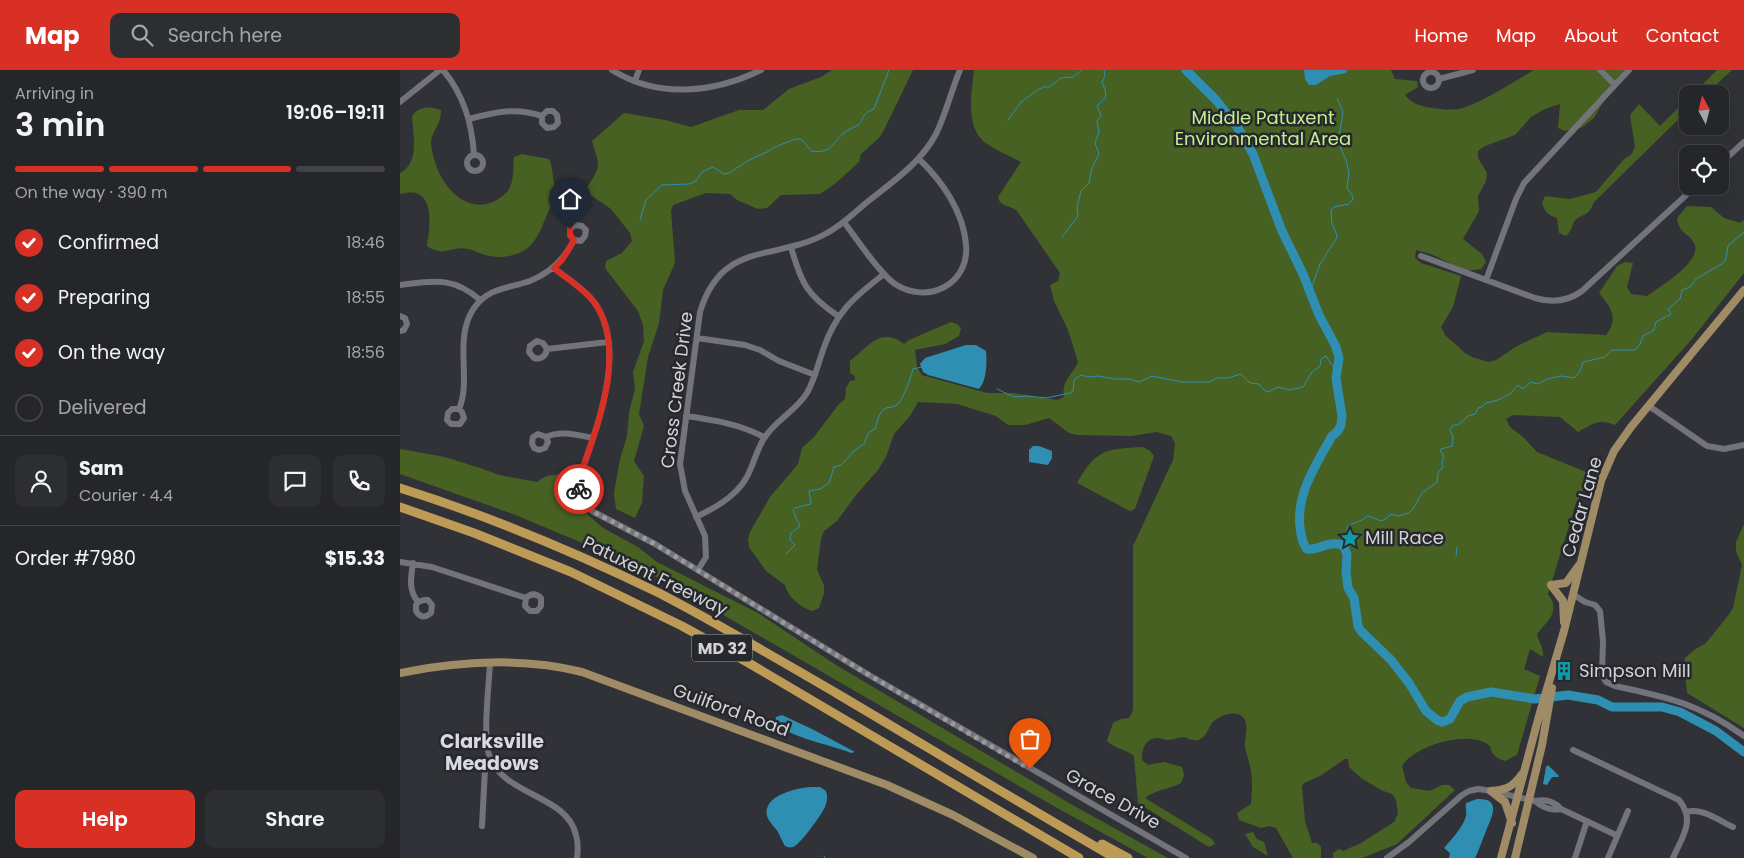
<!DOCTYPE html>
<meta charset="utf-8">
<style>
:root{--surface:#252629;--page:#2d2e31;--text:#f1f3f6;--muted:#a3a5a8;--line:#424346;--accent:#d93025}
body{margin:0;font-family:Poppins,sans-serif;background:var(--page);color:var(--text);height:100vh;display:flex;flex-direction:column;font-size:19px;white-space:nowrap}
*{box-sizing:border-box;margin:0}
p{font-size:16px;color:var(--muted)}
.icon{flex:none;width:28px;height:28px;fill:none;stroke:currentColor;stroke-width:2;stroke-linecap:round;stroke-linejoin:round}
.map{position:relative;flex:1;overflow:hidden}
.details{display:flex;flex-direction:column;background:var(--surface);width:400px}
.details>*{flex:none}
.needle{width:32px;rotate:353deg}
.tools{position:absolute;left:1279px;top:15px;display:grid;gap:10px}
.tools a{display:grid;place-items:center;width:50px;height:50px;border-radius:10px;background:var(--surface);box-shadow:0 5px 20px #0002,0 0 0 1px var(--line);font-size:25px}
.pin{position:absolute;display:grid;place-items:center;width:42px;height:42px;color:#fff;margin:-51px -21px;border-radius:50% 50% 50% 0;rotate:-45deg;box-shadow:0 0 5px #0007}
.pin .icon{rotate:45deg}
.courier{position:absolute;display:grid;place-items:center;width:50px;height:50px;margin:-25px;border:4px solid #d93025;border-radius:50%;background:#fff;color:#222;box-shadow:0 1px 6px #0007}
.headline em{font-style:normal;font-weight:600}
.headline div{display:flex;flex-direction:column-reverse}
.headline{display:flex;align-items:center;justify-content:space-between;height:85px;padding:0 15px}
h1{font-size:32px;font-weight:600;line-height:38px}
.bar{display:grid;grid-template-columns:repeat(4,1fr);gap:8px 5px;align-content:center;height:60px;padding:0 15px}
.bar i{height:6px;border-radius:4px;background:var(--line)}
.bar .active{background:var(--accent)}
.bar p{grid-column:span 4}
.line{display:flex;align-items:center;gap:12px;padding:0 15px;border-top:1px solid var(--line)}
.line div{flex:1}
.round{display:grid;place-items:center;flex:none;width:52px;height:52px;border-radius:10px;background:var(--page)}
ol{padding:0 15px;list-style:none}
li{display:flex;align-items:center;gap:15px;height:55px}
li p{margin-inline-start:auto}
li .icon{padding:5px;border-radius:50%;background:var(--accent);color:#fff;stroke-width:4}
li:last-child{color:var(--muted)}
li i{width:28px;height:28px;border:2px solid var(--line);border-radius:50%}
.action{display:flex;gap:10px;margin-top:auto;padding:10px 15px}
.action a{flex:1;height:58px;border-radius:10px;background:var(--accent);color:#fff;font-size:20px;font-weight:600;line-height:58px;text-align:center}
.action a+a{background:var(--page);color:var(--text)}
header{display:flex;align-items:center;gap:30px;box-sizing:border-box;height:70px;padding:0 25px;background:var(--accent);color:#fff}
header strong{font-size:24px}
nav{display:flex;gap:28px;margin-inline-start:auto;font-size:18px}
.search{width:350px;height:45px;background:var(--page);display:flex;align-items:center;gap:12px;box-sizing:border-box;padding:0 18px;border-radius:10px;color:var(--muted);font-size:19px}
main{display:flex;flex:1;min-height:0}
.map>svg:first-child{display:block}
</style>
<header>
<strong>Map</strong>
<div class="search"><svg class="icon" aria-label="search" viewBox="0 0 24 24"><circle cx="10" cy="10" r="6"/><path d="M15 15l6 6"/></svg>Search here</div>
<nav><a>Home</a><a>Map</a><a>About</a><a>Contact</a></nav>
</header>
<main>
<section class="details">
<div class="headline"><div><h1>3 min</h1><p>Arriving in</p></div><em>19:06–19:11</em></div>
<div class="bar"><i class="active"></i><i class="active"></i><i class="active"></i><i></i><p>On the way · 390 m</p></div>
<ol>
<li><svg class="icon" aria-label="check" viewBox="0 0 24 24"><path d="M5 12l5 5 9-10"/></svg>Confirmed<p>18:46</p></li>
<li><svg class="icon" aria-label="check" viewBox="0 0 24 24"><path d="M5 12l5 5 9-10"/></svg>Preparing<p>18:55</p></li>
<li><svg class="icon" aria-label="check" viewBox="0 0 24 24"><path d="M5 12l5 5 9-10"/></svg>On the way<p>18:56</p></li>
<li><i></i>Delivered</li>
</ol>
<div class="line" style="height:90px"><a class="round"><svg class="icon" aria-label="person" viewBox="0 0 24 24"><circle cx="12" cy="8" r="4"/><path d="M4 21q1-7 8-7t8 7"/></svg></a><div><b>Sam</b><p>Courier · 4.4</p></div><a class="round"><svg class="icon" aria-label="chat" viewBox="0 0 24 24"><path d="M4 5h16v11H9l-5 4z"/></svg></a><a class="round"><svg class="icon" aria-label="phone" viewBox="0 0 24 24"><path d="M5 4h4l2 5-3 2q2 4 5 5l2-3 5 2v4C11 20 4 13 5 4z"/></svg></a></div>
<div class="line" style="height:65px"><div>Order #7980</div><b>$15.33</b></div>
<div class="action"><a>Help</a><a>Share</a></div>
</section>
<div class="map">
<svg width="1344" height="788" viewBox="0 0 1344 788">
<rect width="100%" height="100%" fill="#313237"/>
<path fill="#476122" d="M432,0h81l-29,60 -5,8 -18,16 -2,8 -23,21 -16,11 -39,1 -14,13 -9,1 -21,-9 -7,-6 -24,-1 -33,12 -2,6 4,52 -12,27 -4,33 -11,34 -9,57 5,12 -10,35 10,15 -2,27 -7,15 -19,-9 -2,-16 6,-34 7,-23 2,-24 6,-23 -2,-17 11,-31 -1,-16 -5,-14 -33,-43 1,-7 16,-8 10,-12 -2,-8 -19,-24 -19,-13 -32,-2c-19,19 -16,52 -44,60 -9,3 -17,4 -26,2 -8,-1 -15,-6 -22,-7 -16,-4 -24,9 -41,-3 2,-15 8,-47 -11,-53 -5,-2 -11,0 -16,1v-21c20,-10 13,-39 12,-57 8,-10 17,-10 29,-6 1,13 -9,21 -10,32 0,7 3,17 5,23 8,24 31,48 57,37 6,-3 15,-9 17,-15 4,-8 3,-21 4,-30l8,-3 27,5c5,10 2,20 8,30l31,-3c14,-21 11,-22 4,-45l32,-28 41,7 26,7 48,-17h24l26,-21 32,-12z
M574,0h417l4,9 22,2 1,6 -13,8c7,9 16,11 27,13 10,1 22,3 31,0 23,-8 45,-23 66,-35l4,-3h94l-13,13 -20,35 -13,10 -16,3 -7,-3 2,-24 -15,5 -14,8 -16,18 -30,11 -7,5v7l9,15 -1,8 -8,15 1,15 -16,28 19,15 4,8 -5,7 -15,2 -35,-17 -15,-4 -1,8 6,5 40,13 -8,31 -12,20 4,8 20,18 7,4 16,5 8,-2 21,-14 30,-14 59,3c13,-17 5,-28 -7,-42l18,-27 8,-4 8,1 -6,24 4,7 16,2c12,-9 57,-35 47,-53 -6,-11 -15,-9 -17,-25l10,-12 24,1 13,11 16,5 4,-3v53l-52,66 -77,86c-16,-7 -23,-1 -37,7l-18,-15 -47,-2 -7,4 4,8 13,10 14,15 54,22 -15,29 -28,91c13,17 0,26 -11,40 2,9 7,14 6,23l-13,-8 -6,20 16,7 -23,79 -12,6c-9,-3 -13,-6 -15,-15 -19,-17 -75,-1 -88,20l4,16 5,6 19,3 12,-6h7l6,5 -58,54 -35,14h-29v-5l6,-4 4,2 18,-8 33,-21 4,-8 -2,-14 -4,-6 -11,-4 -20,-12 -12,-11 -1,-8h-3l-25,17 -16,7 -2,3 3,35 7,22h5l4,4v11h-28l-17,-30 -7,-2 -8,2 -22,-8 -2,-7 14,-9c1,-13 2,-25 -1,-38 -1,-6 -4,-12 -5,-19 -1,-9 5,-22 -2,-30 -8,-8 -25,-1 -31,6 -5,7 -5,14 -14,17 -7,1 -9,-2 -15,-3 -4,0 -10,3 -15,3 -4,0 -7,-2 -11,-2 -13,1 -15,12 -15,22l6,5 16,-3 18,5 2,8 -3,8c-13,7 -22,5 -36,15l67,41 3,5 -6,3 -71,-44 -4,-47c-8,-7 -19,-7 -27,-15l6,-18 8,-4 8,-1 4,-8v-164l40,-86 2,-17 -4,-7 -15,-4 -24,4 -55,-1 -8,-2 -20,-15 -24,7h-17l-12,-9 -39,-12 -39,-2 -8,14 -16,18 -8,23 -8,13 -22,25 -19,26 -13,10 -3,8 -4,31 7,15v8l-5,15 -7,3c-12,-4 -24,-14 -27,-26l-19,-14 -17,-24 -1,-7 2,-8 20,-35 28,-33 4,-16 12,-11 25,-33 6,-5 1,-11 4,-7 5,-1v-4l-5,-3v-12c18,-14 31,-35 54,-17l5,-4 42,-18 6,2 4,4 -2,8 -14,8 -30,6 2,17 5,8 65,18h26l44,7 7,-3c-3,-17 8,-21 14,-35l-10,-32 -14,-29 -4,-16 8,-4 2,-8 -43,-62c-7,-6 -17,-4 -19,-14l23,-35c-11,-6 -24,-11 -34,-18 -23,-16 -15,-51 -13,-74z
M1317,0h15l-26,24h-13z
M1287,29v12l-93,91c-7,18 -13,10 -20,20 -3,6 -2,8 -8,14l-7,-3 -2,-15c-9,-3 -12,-6 -15,-15l3,-7 25,3 26,-7 28,-33 7,-4 4,-8 -5,-32 9,-11 21,22z
M743,377l7,4 4,5 -19,53 -5,2 -53,-28c19,-34 29,-34 66,-36z
M0,379l45,8 38,12 16,6 38,7c8,-6 13,-8 23,-7l4,7 2,7 -6,6 3,13 7,3 16,2 17,15 35,19 19,15 101,51 78,52 233,138 99,55h-20l-89,-49 -398,-230 -81,-37 -67,-28 -113,-40z
M1344,454v204l-57,-35 -2,-21v-14l9,-8 12,-7 21,-26 6,-9 9,-43 -6,-14v-9z
M853,762l4,7 7,3 4,14 -15,-9 -8,-13z"/>
<path fill="#2f8fb3" d="M904,0h43l-1,3 -16,3 -14,9h-7l-4,-6z
M566,275h10l10,6c1,11 1,29 -7,38l-51,-14 -5,-3 -3,-8 5,-6z
M633,376h6l13,5v7l-4,7 -19,-3v-12z
M382,645l32,15 41,22 -4,1c-18,-8 -65,-16 -76,-31l1,-5z
M1148,695l11,11 -1,1h-6l-5,8 -4,-1 3,-17z
M411,717h9l6,4c2,6 1,10 -1,16 -4,8 -24,37 -32,40 -4,1 -5,0 -8,-1 -3,-5 -5,-10 -7,-14 -4,-6 -9,-10 -11,-16 -5,-21 31,-28 44,-29z
M1077,729c26,-1 14,19 9,32 -3,8 -6,15 -9,23l-2,4h-26l1,-5 -6,-5c8,-9 19,-21 22,-32 1,-5 -1,-8 0,-13z"/>
<g fill="none" stroke-linecap="round" stroke-linejoin="round">
<path stroke="#2f8fb3" stroke-width="1" d="M608,50l13,-18 15,-11 7,-4h6l12,-9 12,-1 9,-7
M240,150l6,-20 16,-15 27,-1 7,-3 6,-9 11,-5 11,7 5,-1 20,-13 18,-8 8,-5 20,-8h5l4,3 7,9c22,3 20,-8 33,-18 4,-4 10,-5 14,-8 8,-7 1,-10 16,-16l15,-39
M662,167l16,-21 -1,-9 4,-16 8,-8 3,-15 7,-14 -4,-11 4,-11 -2,-11 4,-5 -4,-10 9,-9 -1,-8 -3,-6 3,-8 -1,-5
M910,222l10,-28 16,-25 1,-4 -5,-11 -1,-14 3,-3 15,-3 4,-5 -1,-4 -5,-7 2,-15 -3,-13 -5,-11 -2,-12 4,-25 -6,-14
M597,319l17,8 13,-1 19,2 24,-5 3,-2 1,-11 7,-5 7,2 10,-1 17,3h15l9,3 13,-6 30,6h27l8,-4h11l13,-4 9,9 9,1 6,7 3,1 10,-5 12,3 13,-3 9,-15 8,-6 1,-7 5,-3 10,15
M943,475l5,-6 -1,-11c4,-6 13,-5 20,-12 12,2 13,10 24,-2l7,2 11,-3 4,-4 9,-16 15,-11 1,-9 5,-6 -1,-6 2,-5 -3,-4v-3l11,-3 1,-9 -3,-7 3,-5h5l10,-9 7,-2 3,-6 4,-1 4,-4 12,-3 12,-6 8,-9 5,4 8,-7 6,2 11,-5 13,-3 13,2 6,-7 3,-9 22,-5 7,-7h23l5,-6 3,-8 11,-6 2,-8 15,-8 -3,-5 12,-10 2,-9 8,-3 6,-8 27,-16 3,-4 2,-13 16,-14
M386,484l9,-9 -5,-6 1,-6 9,-7 -3,-6 -4,-10 2,-2 16,-4 -2,-13 11,-2 9,-6 5,-16 7,-2 13,-14 10,-7 5,-12 6,-3c3,-8 3,-17 11,-21 4,-1 8,-1 11,-3 6,-5 14,-28 16,-36l9,-2
M1056,486l1,-9
M424,786l1,2"/>
<path stroke="#2f8fb3" stroke-width="9" d="M786,0l30,30 22,28 15,26 29,77 21,43 16,41 17,32 3,11 -3,20 6,38 -1,9 -3,6 -6,5c-16,28 -36,59 -32,91 1,8 2,16 7,22 14,2 18,-9 36,-4l4,9 -1,18 2,16 6,10 4,28 3,5 30,29 18,23 17,28 11,9 5,2 8,-3 10,-18 7,-4 24,-5 44,7 33,-4 30,5 14,7h50l18,5 36,19 28,21"/>
<path stroke="#73747b" stroke-width="6" d="M43,0c21,25 29,53 31,85
M212,0c46,29 102,23 149,0
M1200,0l15,15
M1023 10a8 8 0 1 1 16 0a8 8 0 1 1-16 0Z
M1039,9l34,-9
M235,11l4,-11
M0,32l40,-32
M69,49c26,-7 47,-12 73,-3v7l5,5 7,-1 4,-4 -1,-8 -4,-4h-6l-5,5
M67 93a8 8 0 1 1 16 0a8 8 0 1 1-16 0Z
M1320,94l24,-22
M444,152c12,16 35,51 51,62 32,21 75,1 71,-40 -3,-33 -24,-63 -47,-85
M391,177c10,36 16,48 47,69
M1021,186l114,42c17,5 32,4 47,-7l114,-105
M154,198c13,11 30,20 40,34 35,48 2,127 -15,177v10
M1086,210l30,-81 8,-16 105,-113
M0,215c33,-4 53,-9 80,15
M0,246l5,2 2,6 -3,6 -4,1
M297,268l48,7 15,5 19,11 36,14
M147,279l-4,-6 -6,-2 -7,5 -1,6 5,6c7,2 12,-2 13,-9l61,-7
M1249,336l58,40 17,3 20,-4
M59,339h-7l-4,4 -1,7 4,4h9l4,-6 -2,-6 -3,-3c13,-29 -6,-71 15,-101 15,-21 33,-19 56,-27 20,-8 34,-21 44,-41l7,1 4,-5 1,-6 -4,-4 -7,-1 -5,4v6l4,5
M286,346c28,4 53,8 78,21
M146,367l-8,-3 -5,3 -1,6 2,5 5,2 6,-2 3,-6 -2,-5c15,-7 31,-2 47,1
M169 429a10 10 0 1 1 20 0a10 10 0 1 1-20 0Z
M186,436l6,5 63,33 214,131 317,183
M296,447c23,-11 46,-24 55,-49 4,-10 7,-19 12,-28 11,-19 33,-29 44,-47 8,-14 11,-29 16,-43 13,-38 30,-52 61,-76
M0,492l32,5 94,31c5,-5 10,-5 15,0v8l-4,5h-7l-5,-5 1,-8
M13,493c-2,14 -5,27 5,39l-2,3v6c4,7 9,7 15,2l1,-8 -4,-5h-4l-6,2
M298,500l8,-13 -1,-21 -20,-45 -5,-27 20,-152c22,-73 76,-50 127,-79 15,-8 27,-20 39,-30 26,-21 54,-39 70,-69 10,-20 15,-43 24,-64
M1174,525l11,7 10,3 5,6 3,30 -1,34 4,7 9,4c52,11 85,18 129,50
M90,593c-1,23 -8,75 0,95 17,39 77,37 86,77 2,7 2,16 1,23
M1173,680l106,50c17,21 3,37 -6,58
M1135,731c8,7 16,10 26,8
M1287,742c14,-5 33,9 46,15
M82,756l3,-57 5,-12
M987,788l22,-16 53,-47 7,-4 9,-2 8,1 49,11c10,-2 19,0 26,8l55,26
M1175,788l12,-37
M1208,788l20,-47"/>
<path stroke="#9f8b65" stroke-width="8" d="M1151,515l12,16 1,21
M1151,515l15,-2 13,-18
M0,603c60,-12 123,-16 182,-1l305,113 66,30 80,43
M1091,721c15,-1 22,-4 31,-17
M1091,721l14,11 7,21
M1101,788l38,-142 25,-85 37,-150 13,-30 17,-24 113,-137
M1115,788l27,-113 10,-57"/>
<path stroke="#bd9b57" stroke-width="9" d="M0,418c89,28 175,64 259,105 60,31 118,66 177,100 93,55 185,111 279,165
M0,437l74,26 97,39 111,54 65,36 332,196
M702,774l26,14"/>
</g>
<g fill="none" stroke-linecap="round" stroke-linejoin="round">
<path stroke="#9a9b9e" stroke-width="5" stroke-dasharray="0 9" d="M179,419l7,3 3,7 -3,7 6,5 63,33 214,131 161,94"/>
<path stroke="#d93025" stroke-width="6" d="M170,159v6l4,5 -12,20 -8,8c13,11 29,20 40,34 35,48 2,128 -15,177v10"/>
</g>
<defs>
<g id="sight-bare" transform="scale(1.5)"><path d="M0-6L1.8-2.2L6-1.7L2.9 1.2L3.7 5.4L0 3.3L-3.7 5.4L-2.9 1.2L-6-1.7L-1.8-2.2Z" fill="#0f9aa8" stroke="#27282d" stroke-width="2.5" paint-order="stroke"/></g>
<g id="building-bare" transform="scale(1.5)"><path d="M-4-6H4V6H1V3H-1V6H-4ZM-2.5-4.3h1.7v1.8h-1.7ZM.8-4.3h1.7v1.8H.8ZM-2.5-1h1.7V.8h-1.7ZM.8-1h1.7V.8H.8Z" fill="#0f9aa8" stroke="#27282d" stroke-width="2.5" paint-order="stroke"/></g>
</defs>
<g fill-rule="evenodd">
<use href="#sight-bare" x="950" y="468"/>
<use href="#building-bare" x="1164" y="601"/>
</g>
<g text-anchor="middle" stroke-width="5" stroke-linejoin="round" paint-order="stroke">
<rect fill="#27282d" stroke="#9fa0a3" stroke-width="1" x="292" y="564.5" width="60" height="27" rx="4"/>
<g font-size="16" font-weight="bold" fill="#d2d3d6">
<text x="322" y="584">MD 32</text>
</g>
<g font-size="18" fill="#c4ef8e" stroke="#27282d">
<text x="863" y="54">Middle Patuxent<tspan x="863" dy="21">Environmental Area</tspan></text>
</g>
<g font-size="18" fill="#d2d3d6" stroke="#27282d">
<text transform="translate(277 320) rotate(-83)" y="6">Cross Creek Drive</text>
<text transform="translate(1182 437) rotate(-74)" y="6">Cedar Lane</text>
<text transform="translate(255 506) rotate(26)" y="6">Patuxent Freeway</text>
<text transform="translate(331 640) rotate(20)" y="6">Guilford Road</text>
<text transform="translate(713 729) rotate(29)" y="6">Grace Drive</text>
</g>
<g font-size="18" fill="#d2d3d6" stroke="#27282d" text-anchor="start">
<text x="965" y="474">Mill Race</text>
<text x="1179" y="607">Simpson Mill</text>
</g>
<g font-size="19" font-weight="bold" fill="#d9dae1" stroke="#27282d">
<text x="92" y="678">Clarksville<tspan x="92" dy="22">Meadows</tspan></text>
</g>
</g>
</svg>
<div class="tools">
<a><svg class="needle" viewBox="-14 -14 28 28"><path d="M0-13l5 13h-10z" fill="#e53935"/><path d="M0 13l5-13h-10z" fill="#a3a5a8"/></svg></a>
<a><svg class="icon" aria-label="locate" viewBox="0 0 24 24"><circle cx="12" cy="12" r="6"/><path d="M12 2v4M12 18v4M2 12h4M18 12h4"/></svg></a>
</div>
<div class="pin" style="left:630px;top:699px;background:#ea580c"><svg class="icon" aria-label="bag" viewBox="0 0 24 24"><path d="M5 8h14l-1 12H6zM9 8a3 3 0 0 1 6 0"/></svg></div>
<div class="pin" style="left:170px;top:159px;background:#1f2937"><svg class="icon" aria-label="home" viewBox="0 0 24 24"><path d="M3 11l9-7 9 7M6 9v11h12V9"/></svg></div>
<div class="courier" style="left:179px;top:419px"><svg class="icon" aria-label="bike" viewBox="0 0 24 24"><circle cx="6" cy="16" r="4"/><circle cx="18" cy="16" r="4"/><path d="M6 16l4-8h5l3 8M10 8l3 8H6M13 5h3"/></svg></div>
</div>
</main>
